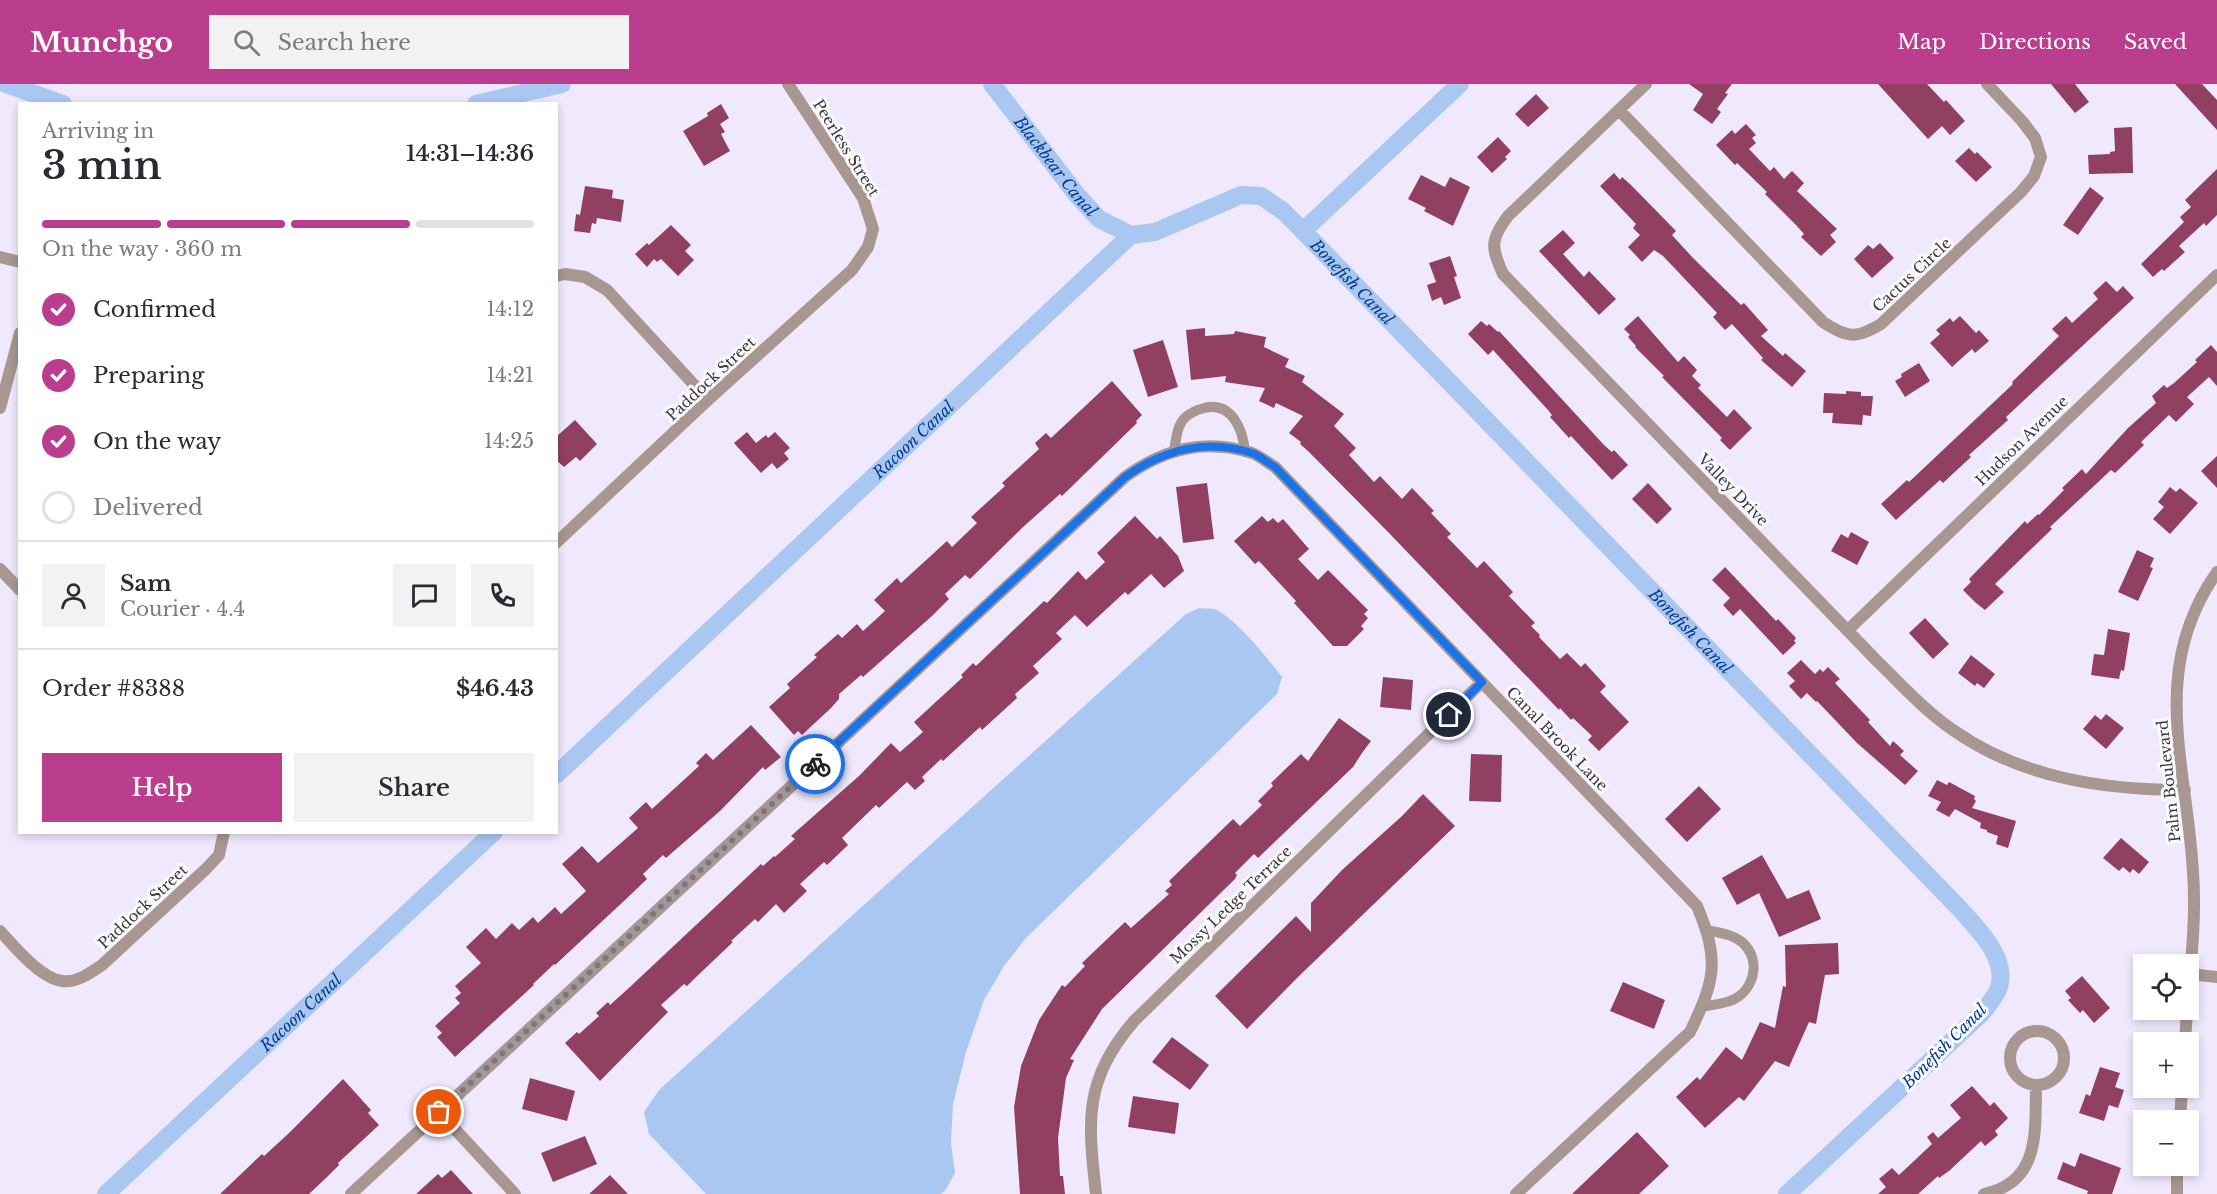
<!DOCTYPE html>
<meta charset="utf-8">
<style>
:root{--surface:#fff;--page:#f2f2f3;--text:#2b2b33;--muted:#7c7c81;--line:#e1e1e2;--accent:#ba3e8d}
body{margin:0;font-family:"Libre Baskerville",serif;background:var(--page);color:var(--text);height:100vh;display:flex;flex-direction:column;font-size:22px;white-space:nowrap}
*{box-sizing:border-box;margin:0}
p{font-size:20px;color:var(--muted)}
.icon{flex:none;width:33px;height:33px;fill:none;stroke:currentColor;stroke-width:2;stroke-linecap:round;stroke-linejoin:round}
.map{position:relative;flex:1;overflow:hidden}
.side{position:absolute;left:18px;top:18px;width:540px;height:732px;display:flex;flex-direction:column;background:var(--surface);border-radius:0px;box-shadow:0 3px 9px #0003}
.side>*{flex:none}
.buttons{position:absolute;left:2133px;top:870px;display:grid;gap:12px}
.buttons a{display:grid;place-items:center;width:66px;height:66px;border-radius:0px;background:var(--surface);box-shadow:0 3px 9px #0003;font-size:30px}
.pin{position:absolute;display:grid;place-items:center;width:51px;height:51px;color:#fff;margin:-26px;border:3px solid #fff;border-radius:50%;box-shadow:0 2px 6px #0007}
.courier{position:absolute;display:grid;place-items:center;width:60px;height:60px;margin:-30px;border:4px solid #1a73e8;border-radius:50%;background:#fff;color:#222;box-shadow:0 2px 8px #0007}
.head em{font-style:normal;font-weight:600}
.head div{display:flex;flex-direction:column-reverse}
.head{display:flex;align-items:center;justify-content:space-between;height:102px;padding:0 24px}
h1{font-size:39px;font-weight:600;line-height:45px}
.bar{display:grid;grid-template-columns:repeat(4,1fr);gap:9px 6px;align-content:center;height:72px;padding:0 24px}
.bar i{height:8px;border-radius:4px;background:var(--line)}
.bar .active{background:var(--accent)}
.bar p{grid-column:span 4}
.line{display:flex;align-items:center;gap:15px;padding:0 24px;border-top:2px solid var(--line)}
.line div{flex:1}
.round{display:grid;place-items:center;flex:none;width:63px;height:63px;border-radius:0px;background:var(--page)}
ol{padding:0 24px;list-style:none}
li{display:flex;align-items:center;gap:18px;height:66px}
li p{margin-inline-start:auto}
li .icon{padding:6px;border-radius:50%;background:var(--accent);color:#fff;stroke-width:4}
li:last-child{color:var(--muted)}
li i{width:33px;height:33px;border:3px solid var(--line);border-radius:50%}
.action{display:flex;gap:12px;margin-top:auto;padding:12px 24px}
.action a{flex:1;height:69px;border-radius:0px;background:var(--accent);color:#fff;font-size:24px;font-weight:600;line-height:69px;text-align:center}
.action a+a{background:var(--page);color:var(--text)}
header{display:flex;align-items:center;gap:36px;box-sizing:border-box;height:84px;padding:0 30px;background:var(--accent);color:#fff}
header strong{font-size:28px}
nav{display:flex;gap:33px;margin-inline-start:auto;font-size:21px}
.search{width:420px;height:54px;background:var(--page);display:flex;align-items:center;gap:15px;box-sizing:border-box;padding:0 21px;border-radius:0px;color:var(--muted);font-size:22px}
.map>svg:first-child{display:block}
</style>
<header>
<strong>Munchgo</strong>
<div class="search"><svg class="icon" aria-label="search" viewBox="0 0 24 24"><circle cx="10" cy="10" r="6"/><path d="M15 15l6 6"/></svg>Search here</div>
<nav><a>Map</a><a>Directions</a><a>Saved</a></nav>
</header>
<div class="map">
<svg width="2217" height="1110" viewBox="0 0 2217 1110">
<rect width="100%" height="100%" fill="#f0e9fe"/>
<path fill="#aac7f2" d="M1199,524c4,1 11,0 15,1 20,7 54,50 68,68l-5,17 -252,245 -21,27 -20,34 -18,52 -13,52 -2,39 4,30 -10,18 -5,3h-234l-57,-60 -5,-22 15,-22 527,-476z"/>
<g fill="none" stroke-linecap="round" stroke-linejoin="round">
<g stroke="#aac7f2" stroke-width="18">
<path d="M6,0l57,20"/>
<path id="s1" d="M992,0l85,111 22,24 32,16"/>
<path id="s2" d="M1460,0l-157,147 655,676c18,20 50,50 41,80 -3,10 -12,19 -18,27l-194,180"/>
<path d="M476,20l86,-20"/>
<path id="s3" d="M556,691l575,-540 24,-3 86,-37 20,1 22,15 20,20"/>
<path id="s4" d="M106,1110l388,-362"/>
</g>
</g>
<path fill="#914062" d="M1689,0h43l-7,9 3,1 -11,15 4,3 -9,12 -19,-14 10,-16z
M1878,0h49l17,18 2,-2 19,21 -15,14 -8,-9 -14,13z
M2051,0h24l14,18 -14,11z
M2175,0h27l15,16v30z
M1536,10l13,14 -21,19 -13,-13z
M721,20l8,14 -9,6 5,8 -4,2 9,17 -26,15 -21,-35 25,-15 -1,-3z
M1746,40l10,11 -4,3 4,5 -7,6 21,22 4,-4 10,12 8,-8 12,12 -7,8 40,38 -7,6 6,7 -15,14 -20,-19 3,-3 -8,-9 -31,-31 2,-2 -30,-29 -2,2 -19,-20 16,-15 3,4z
M2132,43l1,46 -44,1 -1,-19 22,-1v-2l5,-1 -1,-23z
M1498,53l13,14 -6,6 2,2 -15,14 -15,-16z
M1969,64l6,6 2,-2 15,15 -16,15 -21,-21z
M2217,85v46l-11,11 -2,-3 -25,23 6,6 -21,19 -2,-2 -9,8 -12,-13 43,-42 -4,-5 11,-10 -6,-7z
M1614,89l6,7 2,-3 9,8 45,46 -4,4 21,23 48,47 3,-2 24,27 -7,6 22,20 2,-3 21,18 -14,16 -31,-27 2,-2 -31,-34 -7,6 -12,-13 4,-4 -54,-57 -9,-6 -12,12 -14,-15 12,-12 -7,-7 3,-4 -36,-38z
M1421,91l24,12 5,-10 20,10 -17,39 -29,-15 2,-3 -18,-9z
M585,102l28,4 -1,8 12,2 -3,22 -24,-4 -1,6 -4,-1 -2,10 -16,-2 2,-17 4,1z
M2090,103l14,11 -26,37 -15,-10z
M671,141l20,20 -6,6 9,9 -16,16 -17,-17 -4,3 -3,-3 -7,8 -12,-13 12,-11 2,2z
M1563,146l12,13 -12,11 21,23 5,-6 27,28 -17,16 -60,-64z
M1880,159l14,15 -22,20 -18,-19 14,-14 5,4z
M1450,172l7,20 -3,1 7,21 -17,7 -3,-8 -9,4 -5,-16 9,-3 -7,-19z
M2106,197l11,11 6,-6 11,12 -128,119 2,3 -39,35 2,2 -28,26 -3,-3 -44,40 -15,-16 26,-24 2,2 104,-98 -1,-2 47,-46 -7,-7 14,-13 6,7 26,-24 -5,-6z
M1638,232l40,46 6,-6 13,14 -5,6 9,9 -3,3 29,29 7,-8 18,19 -22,22 -10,-10 2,-2 -60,-61 2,-1 -29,-29 1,-1 -8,-9 2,-2 -6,-6z
M1960,232l16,17 3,-3 10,11 -14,12 -3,-4 -20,18 -22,-24 10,-9 -4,-4 14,-12 3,4z
M1481,237l6,5 2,-2 9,8 1,-1 106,115 7,6 2,-2 14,15 -16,15 -41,-44 -2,2 -19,-21 2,-2 -4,-5 -55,-60 -5,5 -20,-21z
M1205,244v8l29,-2 1,-3 31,6 -2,10 25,12 -4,8 20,9 -3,6 42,32 -10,12 22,22 -7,7 25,27 6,-6 22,23 10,-11 22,23 -3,2 20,21 -4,3 30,31 7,-7 29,31 -4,4 26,27 -4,3 9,9 -1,2 21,22 7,-6 14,14 4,-4 21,23 -6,6 29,30 -30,29 -11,-11 4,-4 -19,-18 -2,2 -11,-12 -1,2 -170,-177 -80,-81 -9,-8 1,-2 -12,-9 14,-17 -27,-13 -2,5 -15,-7 6,-13 -40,-6 1,-6 -35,4 -5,-50z
M1163,256l15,47 -30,10 -15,-47z
M2211,261l6,7v34l-8,-9 -22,20 7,7 -18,18 -7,-7 -28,27 3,3 -29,28 -4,-3 -61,57 2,2 -57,55 9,8 -19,18 -9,-7 -13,-13 8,-8 -2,-3 56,-58 2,3 11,-10 1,1 25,-25 -2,-2 20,-19 4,5 42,-46 28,-25 -4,-7 12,-11 3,3 7,-5 23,-21 -2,-2z
M1919,279l11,18 -25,16 -10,-16 7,-4 -1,-3z
M1112,297l30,34 -6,6 1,2 -75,73 -2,-2 -38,34 -52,51 -5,-4 -20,19 4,5 -17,17 -69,61 -2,-2 -22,19v5l-8,9 -29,27 -4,-4 -4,4 -25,-28 21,-19 -3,-4 30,-27 -3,-2 24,-21 4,4 15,-14 6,7 22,-20 -11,-11 23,-22 4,5 46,-42 5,6 25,-24 -6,-6 34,-31 -3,-3 37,-34 -4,-6 11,-10 5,5z
M1846,307l15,1v4h12l-2,20 -8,-1 -1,10 -30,-2 1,-10h-10l1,-20 22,1z
M575,336l22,24 -17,17 -4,-4 -12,10 -8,-7v-23z
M747,348l9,11 10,-8 2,3 7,-6 15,16 -6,5 5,6 -12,10 -5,-6 -11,10 -27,-30z
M2217,372v32l-16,-17z
M1207,399l7,56 -31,4 -7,-56z
M1648,399l24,26 -15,15 -25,-25z
M2170,403l6,5 4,-4 18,15 -28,31 -17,-15 11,-12 -6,-5z
M1135,432l22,23 3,-3 18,20 6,15 -20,17 -13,-14 -23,21 -3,-3 -38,35 -12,-12 -19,18 6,6 -29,27 6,7 -24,21 2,4 -35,32 -2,-3 -37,34 -2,-2 -19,18 3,4 -10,9 -8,-8 -28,26 -3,-3 -34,33 6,7 -21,20 -3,-3 -24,22 7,7 -23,22 -8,-9 -18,18 -3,-3 -24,22 2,1 -40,38 -6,6 -3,-2 -23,21 7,7 -68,69 -35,-38 12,-11 2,2 20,-18 -3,-3 12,-11 2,3 21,-19 130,-122 2,2 11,-10 1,1 20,-18 -4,-3 69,-61 31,-32 9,9 23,-20 -9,-10 49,-45 -2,-2 12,-12 3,3 68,-65 3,2 31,-32 8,9 19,-18 -8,-9z
M1262,432l6,6 5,-4 5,5 5,-4 26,30 -11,10 20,21 10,-10 40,40 -4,4 4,4 -7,8 3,3 -17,17h-14l-39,-43 2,-2 -37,-40 -4,3 -21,-23z
M1851,448l18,10 -12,23 -26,-14 10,-17 7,4z
M2137,466l17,8 -4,9 3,1 -15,33 -20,-9z
M1725,483l51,54 2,-2 18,19 -2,3 2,2 -13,12 -43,-46 -7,7 -10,-11 7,-7 -18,-18z
M1925,534l24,26 -16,15 -24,-26z
M2108,545l22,4 -6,38 -3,-1 -2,9 -28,-4 3,-21 10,1z
M1971,571l24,19 -11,14 -7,-5 -2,3 -17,-13z
M1801,576l14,14 5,-5 3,3 5,-5 12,12 -5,4 35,37 -2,2 22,24 3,-5 11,10 -4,4 18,16 -13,14 -48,-42 -40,-42 -1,1 -9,-9 -6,6 -12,-13 6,-5 -8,-8z
M1383,593l30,3 -2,30 -31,-3z
M2106,630l18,14 -18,21 -23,-20 12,-14 6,5z
M1339,634l32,23 -9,12 -9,14 -95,91 -4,-4 -19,19 2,2 -2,4 -133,130 -32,50 4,1 -8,18 -8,60 2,38h3l2,18h-45l-6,-87 7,-41 18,-46 23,-35 3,2 20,-21 -3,-3 43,-41 6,6 38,-34 -4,-3 7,-6 -3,-4 64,-62 7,7 22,-21 -4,-4 15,-15 -2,-3 30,-29 7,7z
M751,641l30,32 -16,13 -2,-3 -43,44 -54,47 -3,-3 -20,19 4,5 -23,22 -69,64 -1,-1 -21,20 1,1 -79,72 -18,-20 5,-4 -7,-7 25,-23 -5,-5 6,-5 -6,-7 26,-23 -15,-16 20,-19 10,11 16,-16 7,7 14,-13 5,6 17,-16 6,7 25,-23 -24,-27 20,-18 16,17 40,-35 -9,-10 17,-16 6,7 47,-43 -3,-3 10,-10 7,7z
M1471,670l31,1 -1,47 -32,-1z
M1937,696l10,5 2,-3 26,14 -1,3 2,2 -4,7 44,13 -8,27 -12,-4 2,-8 -11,-4v-2l-7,-2 1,-5 -26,-14 -6,8 -13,-7 5,-8 -13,-6z
M1699,702l22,23 -34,33 -22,-23z
M1423,710l32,32 -157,151 -51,52 -32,-33 81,-80 15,16v-29l31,-33 60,-54z
M2121,754l28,24 -10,12 -6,-5 -3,4 -7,-6 -4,4 -16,-13z
M1762,771l25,44 22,-9 12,29 -42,18 -20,-44 -22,12 -15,-27z
M1838,859l1,31 -14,1 -9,49 -7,-2 -20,45 -14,-6 -31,40 -5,-4 -34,31 -29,-31 21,-20 3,3 26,-33 16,13 18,-38 15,6 8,-42 3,1 -1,-42z
M2082,892l28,32 -16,15 -11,-13 -3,3 -12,-13 3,-2 -6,-7z
M1623,898l42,18 -11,29 -44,-18z
M1172,953l37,28 -19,25 -38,-28z
M2100,983l20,6 -5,14 9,3 -6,18 -9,-3 -5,16 -25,-8 7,-19 4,2z
M530,994l45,13 -8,30 -45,-12z
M343,995l28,31 -3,3 11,12 -41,38 1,2 -12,12 -18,17h-89l42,-40 2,2 24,-22z
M1972,1002l18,20 4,-4 14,16 -13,13 3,4 -13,11 -4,-5 -32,30 -10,7 -1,-2 -20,18h-40l8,-7 -7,-8 13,-11 7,7 33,-31 -5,-7 6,-5 5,6 23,-20 -11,-13z
M1133,1012l46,7 -4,31 -47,-7z
M1637,1048l32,34 -30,28h-67z
M585,1052l12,28 -44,18 -12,-29z
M2080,1069l41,15 -9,26h-25l1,-3 -31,-12 6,-17 12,5z
M451,1086l22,24h-57l22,-20 4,4z
M610,1091l18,19h-39z"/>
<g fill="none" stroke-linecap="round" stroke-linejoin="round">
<path stroke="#a89790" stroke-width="10" d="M1174,367c2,-9 2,-20 7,-28 4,-8 15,-13 23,-15 28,-7 39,22 41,44
M1702,923c9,-2 19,-3 28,-6 24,-9 32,-40 13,-58 -10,-9 -24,-10 -36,-13"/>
<path stroke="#a89790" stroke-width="12" d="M1646,0l-138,132c-18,24 -17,31 -5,58l375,388c24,23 47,49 75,68 68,48 151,60 232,60
M1619,26l204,212c24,16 34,17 58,2l140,-132 13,-16 7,-19 -6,-19 -13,-17 -35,-37
M0,173l20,5
M556,192l9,-2 20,3 22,13 101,110
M0,324l20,-75
M556,459l152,-143 144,-130 16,-23 5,-18 -10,-31 -75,-114
M0,485l20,21
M1848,546l369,-355
M0,847c14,15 40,47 62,50 15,2 28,-8 40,-16l104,-96 13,-14 5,-23
M2190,890l27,3
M2188,911c4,-40 8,-82 5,-123 -6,-108 -45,-202 24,-300
M2010 974a27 27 0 1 1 54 0a27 27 0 1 1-54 0Z
M2185,958l2,-32
M439,1028l76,82
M2180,1036l2,-32
M2177,1082v28
M351,1110l774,-717c39,-28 79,-39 127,-24 8,3 16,10 23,14l422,439c23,55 18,74 -7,126l-174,162
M1096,1110c-8,-73 -13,-113 38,-173l348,-339
M1984,1110c57,-12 51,-63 52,-109"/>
</g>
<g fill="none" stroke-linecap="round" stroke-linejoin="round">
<path stroke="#7b7686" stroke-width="6" stroke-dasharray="0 10.8" d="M439,1028l376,-348"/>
<path stroke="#1a73e8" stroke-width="8" d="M815,680l310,-287c38,-27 80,-39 127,-24 8,3 16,10 23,14l207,215 -33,33"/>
</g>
<g text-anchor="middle" stroke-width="6" stroke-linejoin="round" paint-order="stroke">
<g font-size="15" fill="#3c3846" stroke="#fafafa">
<text transform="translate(846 64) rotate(58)" y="5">Peerless Street</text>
<text transform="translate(1912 191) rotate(-43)" y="5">Cactus Circle</text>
<text transform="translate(711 295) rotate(-43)" y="5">Paddock Street</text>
<text transform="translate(2022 357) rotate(-44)" y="5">Hudson Avenue</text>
<text transform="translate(1733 406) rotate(46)" y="5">Valley Drive</text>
<text transform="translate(1557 655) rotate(46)" y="5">Canal Brook Lane</text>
<text transform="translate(2169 697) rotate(-96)" y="5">Palm Boulevard</text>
<text transform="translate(1231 821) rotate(-44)" y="5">Mossy Ledge Terrace</text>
<text transform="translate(143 823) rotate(-43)" y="5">Paddock Street</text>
</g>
<g font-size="16" font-style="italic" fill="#003b8c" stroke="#fafafa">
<text dy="6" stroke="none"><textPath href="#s1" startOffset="104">Blackbear Canal</textPath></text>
<text dy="6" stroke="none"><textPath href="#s2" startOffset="286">Bonefish Canal</textPath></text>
<text dy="6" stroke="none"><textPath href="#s3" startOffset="490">Racoon Canal</textPath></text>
<text dy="6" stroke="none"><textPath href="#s2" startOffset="772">Bonefish Canal</textPath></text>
<text dy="6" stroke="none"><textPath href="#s4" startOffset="266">Racoon Canal</textPath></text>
<text transform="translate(1944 962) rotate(-45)" y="6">Bonefish Canal</text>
</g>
</g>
</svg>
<div class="buttons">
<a><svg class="icon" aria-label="locate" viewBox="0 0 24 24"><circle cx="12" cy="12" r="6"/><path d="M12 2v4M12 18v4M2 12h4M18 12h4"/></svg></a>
<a>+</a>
<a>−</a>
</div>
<div class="pin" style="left:439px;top:1028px;background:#ea580c"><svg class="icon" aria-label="bag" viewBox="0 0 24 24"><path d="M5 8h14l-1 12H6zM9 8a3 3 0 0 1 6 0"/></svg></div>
<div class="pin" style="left:1449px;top:631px;background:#1f2937"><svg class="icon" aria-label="home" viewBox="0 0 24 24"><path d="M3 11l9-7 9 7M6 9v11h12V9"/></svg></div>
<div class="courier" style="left:815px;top:680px"><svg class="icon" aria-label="bike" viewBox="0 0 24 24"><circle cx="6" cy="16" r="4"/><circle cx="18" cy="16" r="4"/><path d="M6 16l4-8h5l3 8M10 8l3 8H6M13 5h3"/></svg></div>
<section class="side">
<div class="head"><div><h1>3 min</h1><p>Arriving in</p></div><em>14:31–14:36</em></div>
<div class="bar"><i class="active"></i><i class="active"></i><i class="active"></i><i></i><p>On the way · 360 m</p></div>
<ol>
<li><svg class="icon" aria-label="check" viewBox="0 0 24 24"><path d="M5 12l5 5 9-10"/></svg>Confirmed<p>14:12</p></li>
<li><svg class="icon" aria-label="check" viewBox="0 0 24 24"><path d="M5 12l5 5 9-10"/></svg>Preparing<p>14:21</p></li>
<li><svg class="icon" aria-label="check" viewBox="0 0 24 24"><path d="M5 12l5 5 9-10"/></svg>On the way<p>14:25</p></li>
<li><i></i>Delivered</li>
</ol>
<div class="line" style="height:108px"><a class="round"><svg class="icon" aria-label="person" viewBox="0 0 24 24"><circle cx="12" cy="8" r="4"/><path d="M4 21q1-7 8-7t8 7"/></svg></a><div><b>Sam</b><p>Courier · 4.4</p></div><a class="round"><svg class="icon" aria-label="chat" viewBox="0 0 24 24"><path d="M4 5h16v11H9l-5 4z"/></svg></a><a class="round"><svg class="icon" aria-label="phone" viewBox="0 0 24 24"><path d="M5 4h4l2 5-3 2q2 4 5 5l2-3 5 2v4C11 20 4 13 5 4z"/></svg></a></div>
<div class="line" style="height:78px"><div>Order #8388</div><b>$46.43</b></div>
<div class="action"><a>Help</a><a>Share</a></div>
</section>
</div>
